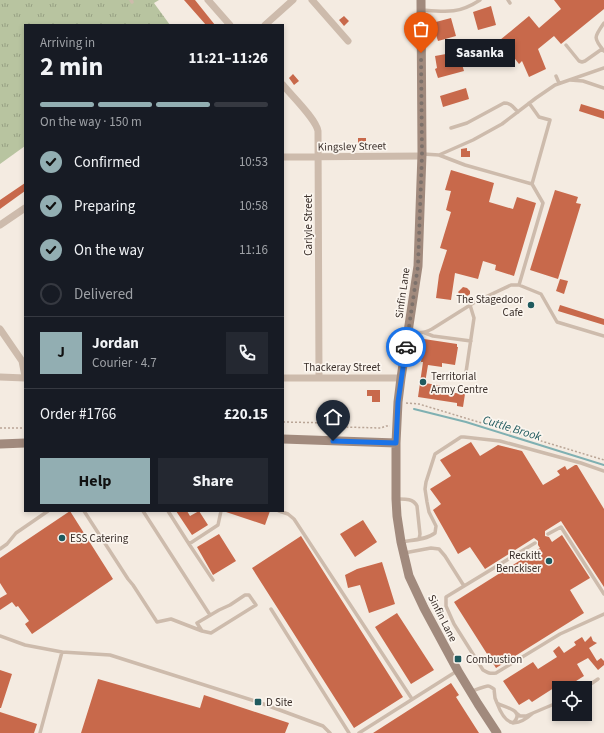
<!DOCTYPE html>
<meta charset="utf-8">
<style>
:root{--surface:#171b24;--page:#242831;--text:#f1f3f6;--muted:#9ea1a6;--line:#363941;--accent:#92aeb2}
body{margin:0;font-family:"Source Sans 3",sans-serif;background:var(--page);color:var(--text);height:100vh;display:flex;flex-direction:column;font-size:15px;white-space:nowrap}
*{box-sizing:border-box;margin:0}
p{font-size:13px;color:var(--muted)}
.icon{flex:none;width:22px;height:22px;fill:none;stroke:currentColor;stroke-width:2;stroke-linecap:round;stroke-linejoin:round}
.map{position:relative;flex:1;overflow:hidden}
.drawer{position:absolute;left:24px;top:24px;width:260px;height:488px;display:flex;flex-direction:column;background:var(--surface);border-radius:0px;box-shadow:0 2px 6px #0003}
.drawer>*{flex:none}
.buttons{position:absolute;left:552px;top:681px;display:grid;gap:8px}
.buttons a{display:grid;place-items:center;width:40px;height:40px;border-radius:0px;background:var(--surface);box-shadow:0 2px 6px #0003;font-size:20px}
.pin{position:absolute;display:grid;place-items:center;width:34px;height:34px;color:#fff;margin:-41px -17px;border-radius:50% 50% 50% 0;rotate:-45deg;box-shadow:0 0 4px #0007}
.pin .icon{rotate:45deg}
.courier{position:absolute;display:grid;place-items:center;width:40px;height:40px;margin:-20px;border:3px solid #1a73e8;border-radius:50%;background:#fff;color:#222;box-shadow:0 1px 5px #0007}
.bubble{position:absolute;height:28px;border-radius:0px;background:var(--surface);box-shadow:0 2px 6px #0003;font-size:13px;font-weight:700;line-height:28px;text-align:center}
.summary em{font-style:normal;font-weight:700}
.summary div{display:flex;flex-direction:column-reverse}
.summary{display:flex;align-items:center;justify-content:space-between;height:68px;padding:0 16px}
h1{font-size:26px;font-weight:700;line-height:30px}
.bar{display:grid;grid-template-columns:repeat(4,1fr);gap:6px 4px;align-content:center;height:48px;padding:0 16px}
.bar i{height:5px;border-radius:3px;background:var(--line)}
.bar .on{background:var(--accent)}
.bar p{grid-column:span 4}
.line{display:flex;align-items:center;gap:10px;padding:0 16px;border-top:1px solid var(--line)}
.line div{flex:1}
.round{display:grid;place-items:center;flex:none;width:42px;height:42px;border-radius:0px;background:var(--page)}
ol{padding:0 16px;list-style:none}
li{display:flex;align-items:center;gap:12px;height:44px}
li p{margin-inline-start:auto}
li .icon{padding:4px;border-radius:50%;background:var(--accent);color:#111;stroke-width:4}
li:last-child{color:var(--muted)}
li i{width:22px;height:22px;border:2px solid var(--line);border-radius:50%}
.primary-button{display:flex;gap:8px;margin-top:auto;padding:8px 16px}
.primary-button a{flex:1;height:46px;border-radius:0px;background:var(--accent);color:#111;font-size:16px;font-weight:700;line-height:46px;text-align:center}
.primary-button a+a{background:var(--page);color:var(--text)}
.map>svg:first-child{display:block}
</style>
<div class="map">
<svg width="604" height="733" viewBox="0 0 604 733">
<defs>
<pattern id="grass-tufts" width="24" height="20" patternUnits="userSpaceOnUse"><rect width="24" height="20" fill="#b8c4a0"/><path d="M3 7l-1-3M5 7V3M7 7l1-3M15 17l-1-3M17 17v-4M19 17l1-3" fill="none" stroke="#97a083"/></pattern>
</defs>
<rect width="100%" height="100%" fill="#f4ebe1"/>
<path fill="url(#grass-tufts)" d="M0,0h159l-5,3 16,22h-145v121l-25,18z"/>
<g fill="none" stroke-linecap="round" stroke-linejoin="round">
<path stroke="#7fb0b2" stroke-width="2" d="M414,409l52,13 138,43"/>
</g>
<path fill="#c8694b" d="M184,0h11l20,25h-9z
M554,0h50v9l-43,35 -7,-8 -16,13 8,20 -17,8 -7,-16 -3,3 -19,-24 29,-24 10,12 22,-19z
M491,6l5,19 -18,5 -5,-18z
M344,16l5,5 -5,5 -5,-6z
M451,18l5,18 -18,5 -6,-18z
M453,50v2l5,-1 6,20 -26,7 -3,-9 2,-1 -2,-12 11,-2 -1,-2z
M293,74l6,7 -5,4 -5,-7z
M466,88l3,11 -26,8 -3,-11z
M581,104l23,7v8l-25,-8z
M358,138h8v7h-8z
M467,148v3h3v6h-9v-8z
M451,170l43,13 -5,19 24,7 4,-12 19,6 -22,73 -19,-6 1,-5 -13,-4 -5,18 -23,-6 -4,27 -15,-2 3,-23 8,-25 -7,-2 11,-36 -5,-2 5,-19 -6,-1z
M25,183v8l-25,18v-9z
M555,190l23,7 -2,6 5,1 -23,75 -28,-9z
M560,279l8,2 -4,13 -8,-3z
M463,287l4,1 3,3v3l-4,3h-4l-4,-5z
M560,305l44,14v6l-46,-14z
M424,339l33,5v3h1l-3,18 -13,-2v4l-14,-2 -3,18 30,5v5l10,1 -2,13 -6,-1v-3l-39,-6 5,-35h-2z
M367,390h13v12h-8v-6h-5z
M471,442l9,14 18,-11 24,6 21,34 17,-10 -3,-4 8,-5 2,4 8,-5h2l27,44v78l-43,-66 -16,10v5l4,1 3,5 10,-7 28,43 -20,12 14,23 -88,55 -42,-66 86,-54 -2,-3v-4l-4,-3 -49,31 -15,-22 -12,7 -25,-44 8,-6 -11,-15 21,-13 -11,-16z
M70,511l43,68 -81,55 -7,-10 4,-3 -11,-15 -2,1 -4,-5 -12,8v-12l7,-4 -7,-11v-25z
M176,511h11l3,5 9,-5 9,14 -16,10z
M227,511h43l-5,14 -39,-13z
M363,520l14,22 -22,15 -15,-23z
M219,534l17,27 -23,14 -16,-28z
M301,536l102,161 -49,31 -102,-160z
M382,562l13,42 -26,9 -9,-28 -12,3 -3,-13 12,-6z
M397,613l37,57 -23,14 -36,-57z
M591,636l2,5 4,2 -8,5 8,13 4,-3 3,3v4l-6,5 -10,-12 -11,6 7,12 -19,12h-3l-2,-4 -28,18 -3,-3 -10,6 -16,-24 30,-19 5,7 19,-12 -4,-6 6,-5 5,7 12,-8 -2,-3 8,-5 3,5z
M0,670l12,4 -11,34h-1z
M98,679l102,29 4,-13 85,28 -4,10h-204z
M451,683l8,12 -3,2 23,36h-106z
M0,712l37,12 -3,9h-34z"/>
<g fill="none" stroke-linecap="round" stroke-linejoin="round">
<path stroke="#b9a596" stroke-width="1.5" stroke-dasharray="2 2" stroke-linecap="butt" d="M406,403l13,1 185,56
M283,422l49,1 11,4 38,1 5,-2h4
M0,428h25"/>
<path stroke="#cdbbac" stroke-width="3.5" d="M131,0l1,2
M508,0l2,3
M422,10c24,2 37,4 58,-10
M604,23c-10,14 -11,15 0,28
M566,45l13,16 3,1 3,-1 17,-12
M556,76l3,7
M570,80l13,1 21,7
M529,103l10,14 11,3 -18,64
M451,128l16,-5 37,-20c7,0 9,4 14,9
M423,154l16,1 26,10 67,19 11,19 -24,82
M439,155l34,-15 29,-16 34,-26 19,-13 49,-17
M409,331c10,2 13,3 23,-2l43,-27 36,-17h8l22,9 16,28 47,14
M425,333l8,3 38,5
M436,375l29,4 9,-61 -4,-13
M396,499c8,0 17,-1 21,7l3,28 -1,5
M84,511l44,68 5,6 24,37 14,-3 31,12
M143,511l67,104
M168,511l21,33 24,36
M279,511l9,3 6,5 118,180
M548,534l13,-7 43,67
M401,542c11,-2 25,-2 34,-9l1,-7 -7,-14 -2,-10 -2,-13 1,-7 9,-28 26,-17h3l36,4 81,22 23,8
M535,543l-89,54v9l8,18 29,46c5,3 7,4 13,3l64,-39 44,-20
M189,544l29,-19 3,-14
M0,549l7,-5 9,-11 32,-22
M404,553l27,-5 8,1 6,7 19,30
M245,595h4l7,10 -45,28 -9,-2 -5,-8 22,-13 11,-5z
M271,609l78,124
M0,636l25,9 37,7 48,3 148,47 65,24 7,7
M585,688l13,-9
M472,691c3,-1 14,-5 16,-5 2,0 4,2 6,3l1,9 2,5
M516,713l4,3h6l7,-3 26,-11
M513,723c13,-13 -8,-15 -16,-20 8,22 18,26 36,10
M40,733l22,-81
M359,733l98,-62"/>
<path stroke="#cdbbac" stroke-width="7" d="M208,0l22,25
M312,0l36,41
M265,25l28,-25
M283,85c9,11 33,34 35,46l1,246
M283,157l139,-1
M0,225l25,-17
M0,329l22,32 3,15
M0,377l25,1
M283,378h118"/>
<path stroke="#a18a7d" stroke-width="9" d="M421,0l1,154 -4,112 -17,112 -3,24 -2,41v56l1,17 4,26 8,34 15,32 34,63 20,33 19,29
M283,439l113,4
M0,444l25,-1"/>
</g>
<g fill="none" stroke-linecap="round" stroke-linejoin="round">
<path stroke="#7c716b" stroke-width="4" stroke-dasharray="0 7.2" d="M406,347l12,-81 4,-112 -1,-101"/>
<path stroke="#1a73e8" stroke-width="5" d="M333,441l63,2 2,-41 8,-55"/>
</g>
<g fill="#1f5a5e" stroke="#fbf5ee" stroke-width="1.5">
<circle cx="531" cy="305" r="4"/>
<circle cx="423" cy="382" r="4"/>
<circle cx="62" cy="538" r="4"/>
<circle cx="549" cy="561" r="4"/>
<rect x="454" y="655" width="8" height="8" rx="2"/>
<rect x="254" y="698" width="8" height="8" rx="2"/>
</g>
<g text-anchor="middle" stroke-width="3.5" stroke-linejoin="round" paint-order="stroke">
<g font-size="11" fill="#3b302b" stroke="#fbf5ee">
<text transform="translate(352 146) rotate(-1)" y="4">Kingsley Street</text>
<text transform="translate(308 225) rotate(-90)" y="4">Carlyle Street</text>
<text transform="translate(402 293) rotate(-82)" y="4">Sinfin Lane</text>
<text x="342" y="371">Thackeray Street</text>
<text transform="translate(443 618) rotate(63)" y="4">Sinfin Lane</text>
</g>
<g font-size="11" fill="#3b302b" stroke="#fbf5ee" text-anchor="start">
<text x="523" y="303" text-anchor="end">The Stagedoor<tspan x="523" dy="13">Cafe</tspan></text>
<text x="431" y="380">Territorial<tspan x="431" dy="13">Army Centre</tspan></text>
<text x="70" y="542">ESS Catering</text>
<text x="541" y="559" text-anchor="end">Reckitt<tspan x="541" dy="13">Benckiser</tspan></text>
<text x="466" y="663">Combustion</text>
<text x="266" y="706">D Site</text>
</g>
<g font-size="12" font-style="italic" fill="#1f5a5e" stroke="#fbf5ee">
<text transform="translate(512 428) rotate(17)" y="4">Cuttle Brook</text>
</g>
</g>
</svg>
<div class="buttons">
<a><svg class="icon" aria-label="locate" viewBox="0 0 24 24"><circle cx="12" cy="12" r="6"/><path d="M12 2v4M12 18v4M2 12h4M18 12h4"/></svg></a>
</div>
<div class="pin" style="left:421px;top:53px;background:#ea580c"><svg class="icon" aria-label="bag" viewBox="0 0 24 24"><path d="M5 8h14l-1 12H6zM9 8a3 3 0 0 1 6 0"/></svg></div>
<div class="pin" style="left:333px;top:441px;background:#1f2937"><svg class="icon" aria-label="home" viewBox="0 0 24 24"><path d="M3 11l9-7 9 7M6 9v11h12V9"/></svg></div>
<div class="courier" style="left:406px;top:347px"><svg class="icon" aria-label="car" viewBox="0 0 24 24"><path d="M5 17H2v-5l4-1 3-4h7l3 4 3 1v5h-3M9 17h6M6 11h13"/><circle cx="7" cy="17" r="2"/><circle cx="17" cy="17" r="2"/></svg></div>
<div class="bubble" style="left:445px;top:39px;width:70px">Sasanka</div>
<section class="drawer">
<div class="summary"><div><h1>2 min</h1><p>Arriving in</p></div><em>11:21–11:26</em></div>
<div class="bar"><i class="on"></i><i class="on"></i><i class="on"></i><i></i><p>On the way · 150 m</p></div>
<ol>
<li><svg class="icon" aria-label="check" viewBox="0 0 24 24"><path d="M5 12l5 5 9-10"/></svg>Confirmed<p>10:53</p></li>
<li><svg class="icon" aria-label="check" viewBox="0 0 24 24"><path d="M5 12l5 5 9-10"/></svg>Preparing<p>10:58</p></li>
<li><svg class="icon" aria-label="check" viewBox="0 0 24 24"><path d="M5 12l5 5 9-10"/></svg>On the way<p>11:16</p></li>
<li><i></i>Delivered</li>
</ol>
<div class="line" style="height:72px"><b class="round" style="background:var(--accent);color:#111">J</b><div><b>Jordan</b><p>Courier · 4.7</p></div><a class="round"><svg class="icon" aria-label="phone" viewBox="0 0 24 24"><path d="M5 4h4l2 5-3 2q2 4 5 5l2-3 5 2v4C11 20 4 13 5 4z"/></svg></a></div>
<div class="line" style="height:52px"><div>Order #1766</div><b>£20.15</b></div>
<div class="primary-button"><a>Help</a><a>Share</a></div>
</section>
</div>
